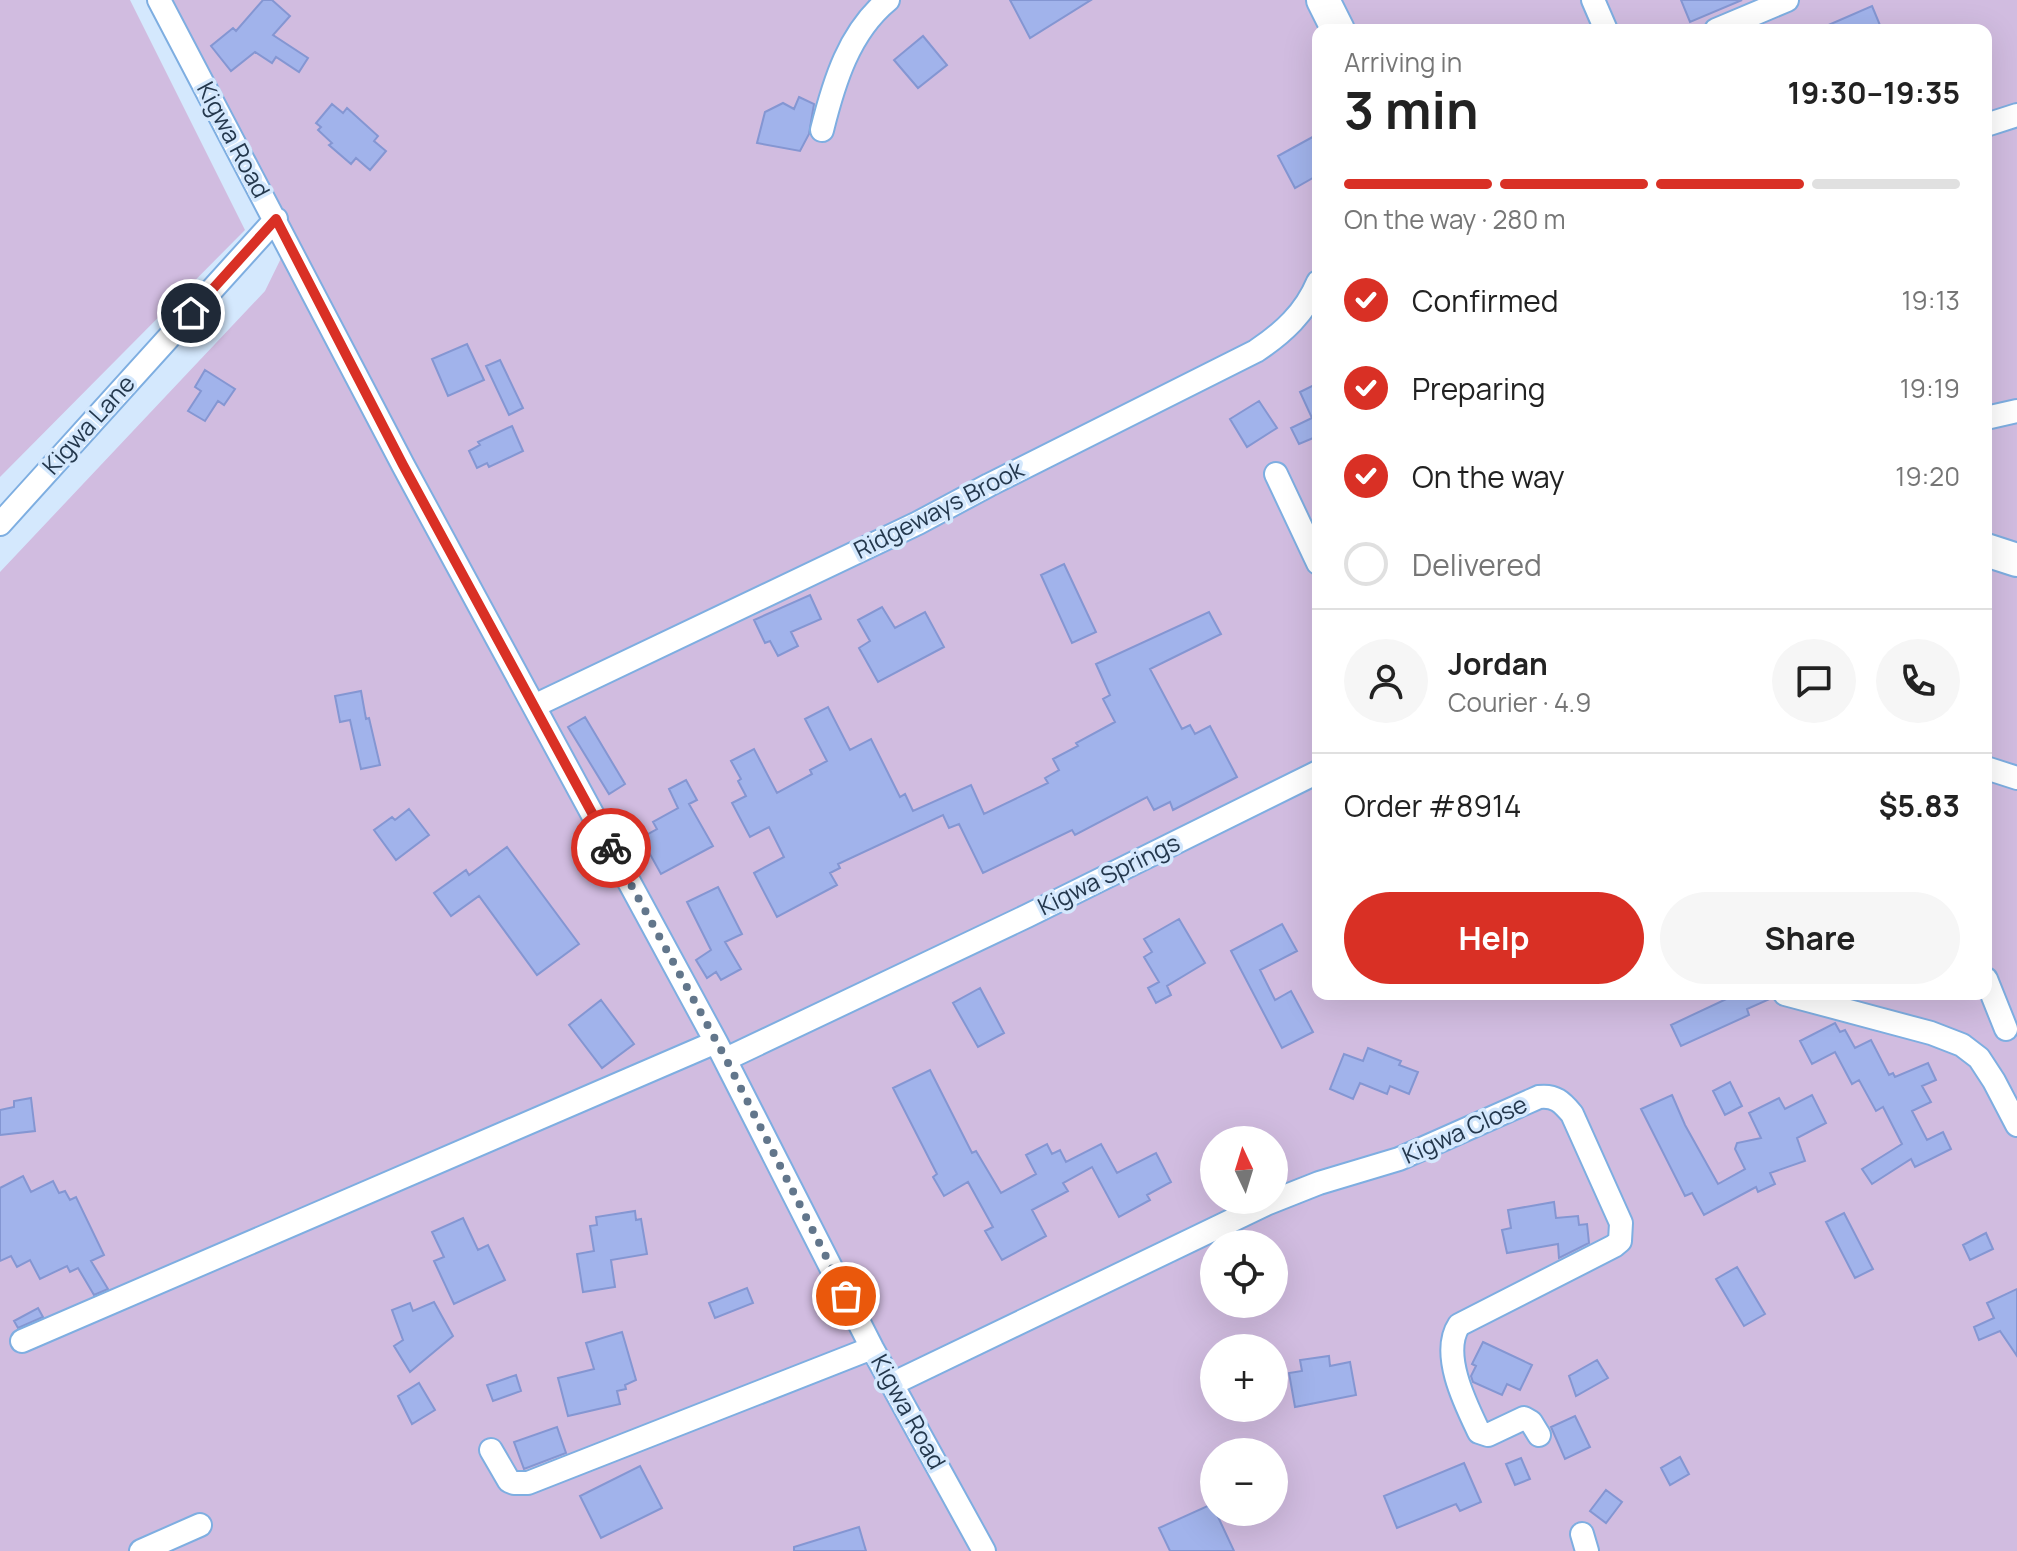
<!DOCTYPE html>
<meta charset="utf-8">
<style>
:root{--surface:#fff;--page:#f6f6f6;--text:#222;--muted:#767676;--line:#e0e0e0;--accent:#d93025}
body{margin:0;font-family:Manrope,sans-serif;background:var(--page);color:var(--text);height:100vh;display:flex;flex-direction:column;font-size:30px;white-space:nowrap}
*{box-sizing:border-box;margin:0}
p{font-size:26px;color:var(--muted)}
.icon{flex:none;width:44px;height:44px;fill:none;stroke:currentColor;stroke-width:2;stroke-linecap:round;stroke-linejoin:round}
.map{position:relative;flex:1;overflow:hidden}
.details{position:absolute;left:1312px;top:24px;width:680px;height:976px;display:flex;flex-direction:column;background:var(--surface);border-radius:16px;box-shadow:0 8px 32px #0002}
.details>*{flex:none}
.needle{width:52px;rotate:356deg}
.buttons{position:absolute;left:1200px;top:1126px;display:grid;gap:16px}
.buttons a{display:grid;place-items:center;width:88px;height:88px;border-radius:50%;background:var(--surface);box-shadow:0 8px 32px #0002;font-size:40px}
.pin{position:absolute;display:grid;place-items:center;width:68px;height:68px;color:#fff;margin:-34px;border:4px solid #fff;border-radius:50%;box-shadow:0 2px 8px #0007}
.courier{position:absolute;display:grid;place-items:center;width:80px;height:80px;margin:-40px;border:6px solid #d93025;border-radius:50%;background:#fff;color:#222;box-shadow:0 2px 10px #0007}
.overview em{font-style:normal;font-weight:700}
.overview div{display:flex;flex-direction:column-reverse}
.overview{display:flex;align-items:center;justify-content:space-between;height:136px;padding:0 32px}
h1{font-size:52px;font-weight:700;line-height:60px}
.bar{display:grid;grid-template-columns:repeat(4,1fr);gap:12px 8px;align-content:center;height:96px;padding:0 32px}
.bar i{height:10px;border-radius:6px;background:var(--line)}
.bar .current{background:var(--accent)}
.bar p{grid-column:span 4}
.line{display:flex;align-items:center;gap:20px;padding:0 32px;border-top:2px solid var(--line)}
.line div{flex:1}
.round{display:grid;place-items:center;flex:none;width:84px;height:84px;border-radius:42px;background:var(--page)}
ol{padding:0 32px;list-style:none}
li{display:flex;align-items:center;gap:24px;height:88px}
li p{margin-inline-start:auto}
li .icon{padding:8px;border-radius:50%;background:var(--accent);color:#fff;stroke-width:4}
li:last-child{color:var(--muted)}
li i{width:44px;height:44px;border:4px solid var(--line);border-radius:50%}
.cta{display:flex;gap:16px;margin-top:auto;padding:16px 32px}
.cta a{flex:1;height:92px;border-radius:48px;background:var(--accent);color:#fff;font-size:32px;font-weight:700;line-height:92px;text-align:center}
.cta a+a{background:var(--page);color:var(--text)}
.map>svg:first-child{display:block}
</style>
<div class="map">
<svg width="2017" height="1551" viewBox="0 0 2017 1551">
<rect width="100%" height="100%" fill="#d4e8fd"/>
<path fill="#d1bce0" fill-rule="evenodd" d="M0,0h130l115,230 -245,247z
M163,0h1854v1551h-2017v-979l265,-281 23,-47zM1318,30h668v964h-668zM1214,1140h60v60h-60zM1214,1244h60v60h-60zM1214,1348h60v60h-60zM1214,1452h60v60h-60z"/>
<path fill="#a1b3eb" stroke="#8496d2" stroke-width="2" d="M263,0h9l18,16 -17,19 35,23 -9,14 -23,-15 -4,6 -17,-11 -24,19 -20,-25 22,-18 3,3z
M1010,0h81l-61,38z
M1681,0h61l-52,22z
M1872,6l10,24h-65z
M923,36l24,29 -29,23 -24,-28z
M799,97l15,7 -5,30 -9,17 -43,-8 8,-31 18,-9 11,6z
M332,104l11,9 4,-5 31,28 -4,5 12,10 -16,19 -14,-12 -5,6 -22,-19 3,-2 -14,-13 3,-3 -5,-4z
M1318,134v41l-23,13 -17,-32z
M467,344l17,36 -36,16 -16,-37z
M500,360l23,48 -14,7 -23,-49z
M205,370l30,19 -11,16 -6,-4 -13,20 -17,-10 13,-20 -6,-4z
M1318,383v53l-19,8 -8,-16 21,-10 -12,-26z
M1259,401l18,27 -30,19 -17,-28z
M512,426l11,25 -34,16 -2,-4 -10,5 -8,-17 11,-6 -2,-3z
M1064,564l32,68 -24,11 -31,-68z
M810,595l11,24 -30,13 7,14 -20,10 -8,-15 -5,2 -11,-23z
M882,607l13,21 30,-16 19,35 -66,35 -19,-34 11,-7 -12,-21z
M1209,612l12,22 -71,35 32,60 8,-4 5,9 15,-8 27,51 -64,33 -3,-8 -16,8 -7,-13 -72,38 -3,-5 -89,43 -24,-49 -10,4 -6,-13 -105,49 2,4 -10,5 7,12 -60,32 -23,-44 30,-16 -15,-30 -19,10 -18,-34 14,-7 -8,-15 3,-2 -10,-18 23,-12 23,44 35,-19 -2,-4 17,-9 -22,-42 23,-12 22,43 21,-11 29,58 5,-3 8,17 58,-26 13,29 64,-31 -3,-5 14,-8 -6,-11 25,-13 -2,-3 39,-21 -12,-23 7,-4 -14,-31z
M361,691l5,28 3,-1 11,47 -19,4 -11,-49 -10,2 -5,-26z
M585,717l40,67 -16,10 -41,-67z
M686,780l11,20 -8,4 24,42 -52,28 -20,-36 16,-9 -4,-7 25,-14 -9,-19z
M409,809l20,26 -33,25 -22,-30 18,-13 3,3z
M507,847l72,97 -42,31 -58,-79 -28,20 -17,-23 32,-23 3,5z
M718,887l24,47 -17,8 16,27 -20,11 -5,-8 -9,6 -11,-18 15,-10 -24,-48z
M1179,919l26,44 -38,23 4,9 -15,8 -8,-15 11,-6 -15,-25 8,-5 -8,-13z
M1282,924l15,27 -37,19 15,30 16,-9 22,41 -31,16 -51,-97z
M980,988l24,45 -26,14 -25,-44z
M1737,994h34l1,4 -25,11 2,6 -68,31 -10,-21z
M601,1000l33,44 -32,24 -33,-43z
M1835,1023l5,9 5,-2 10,18 16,-8 18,35 4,-2 2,4 33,-14 8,17 -14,6 9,16 -19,9 15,29 16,-8 8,17 -36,18 -4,-8 -39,25 -10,-15 40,-25 -19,-37 -7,4 -17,-31 -7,4 -17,-32 -23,12 -12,-23z
M1368,1048l33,13 -2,4 19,7 -9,22 -19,-8 -3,8 -27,-11 -7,16 -23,-10 14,-35 19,7z
M930,1070l42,83 4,-2 25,42 35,-19 -10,-19 21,-11 5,10 8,-4 6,12 35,-18 16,29 39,-20 15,29 -24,13 3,5 -31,17 -27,-50 -29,16 5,8 -36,19 14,26 -44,24 -17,-29 8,-4 -25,-45 -24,14 -11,-19 4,-3 -44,-86z
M1730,1082l12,24 -17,9 -12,-24z
M1672,1095l13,30 33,59 27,-15 -10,-20 2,-6 24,-5 -12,-25 30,-15 6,11 27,-14 14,28 -29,15 8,23 -35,12 5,11 -17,8 -2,-5 -52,28 -12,-22 -7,3 -44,-87z
M31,1098l4,33 -35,4v-25l14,-3v-6z
M23,1176l8,16 22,-11 6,12 6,-2 5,9 6,-3 28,58 -13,6 17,28 -14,6 -16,-27 -8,4 -3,-6 -27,13 -10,-19 -13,7 -6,-11 -11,5v-73z
M1554,1202l2,16 22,-2 1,9 8,-1 2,19 -30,15 -1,-14 -51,9 -5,-23 9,-2 -3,-18z
M635,1211l1,9 5,-1 6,35 -36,6 4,27 -32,5 -6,-38 17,-3 -4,-25 7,-1 -1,-8z
M1844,1213l29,56 -18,9 -29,-56z
M463,1218l15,32 10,-5 17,35 -51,24 -20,-43 10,-4 -12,-25z
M1986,1233l7,16 -23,11 -7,-15z
M1737,1267l28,47 -21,12 -28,-47z
M747,1288l6,15 -38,15 -6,-15z
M2017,1289v67l-17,-25 -21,9 -5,-13 20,-9 -7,-15z
M434,1302l19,34 -43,36 -16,-26 9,-6 -11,-30 18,-7 3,8z
M38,1308l5,9 -25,11 -4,-7z
M622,1332l14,48 -11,5 1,4 -9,2 3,13 -52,12 -10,-38 36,-9 -8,-26z
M1483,1342l49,23 -12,25 -13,-6 -5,11 -29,-13 -2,-6 5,-10 -4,-2z
M1329,1356l1,10 20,-4 6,33 -61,12 -6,-34 13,-2 -2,-11z
M1597,1360l11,18 -32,18 -7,-20z
M516,1375l5,16 -28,10 -6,-16z
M419,1383l16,27 -23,14 -14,-28z
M1575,1416l15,31 -25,12 -14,-32z
M557,1427l9,26 -42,16 -10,-27z
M1680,1457l9,17 -19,11 -9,-17z
M1521,1458l9,21 -15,6 -9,-21z
M1464,1463l17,39 -21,9 -4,-7 -59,24 -13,-32z
M640,1466l22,42 -61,30 -21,-42z
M1606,1490l16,12 -16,21 -16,-12z
M1212,1504l22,47h-64l-11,-23z
M859,1527l7,24h-72v-4z"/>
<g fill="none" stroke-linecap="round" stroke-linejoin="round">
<g stroke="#7eaee1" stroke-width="26">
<path id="street" d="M159,0l244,465 313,577 156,306 112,203
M1593,0l13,30
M1716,30l71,-30
M1986,125l31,-10
M822,130c12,-48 27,-98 66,-130
M1986,418l31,-7
M1276,474l42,89
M0,524l276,-305
M534,706l384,-183 71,-38 267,-134c27,-18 49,-38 62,-69
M1986,768l31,10
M1986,979l20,50
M1785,994l146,39 31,12 17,13 15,23 23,44
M726,1059l301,-143 291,-144
M22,1341l694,-299
M892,1384l374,-180 53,-21 80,-24 140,-62c16,-2 23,5 33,17l49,109 -1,18 -6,5 -155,79c-19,29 7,80 20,107l9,3 36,-17 7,4 8,13
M491,1450l18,31 5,2h14l344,-135
M1582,1534l5,17
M141,1551l59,-26"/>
</g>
<g stroke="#7eaee1" stroke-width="36">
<path id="secondary" d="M1323,0l15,30
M1986,550l31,10"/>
</g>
<use href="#street" stroke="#fff" stroke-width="22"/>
<use href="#secondary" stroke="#fff" stroke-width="32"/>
</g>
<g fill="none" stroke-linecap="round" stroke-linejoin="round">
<path stroke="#62768b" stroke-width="8" stroke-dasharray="0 14.4" d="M611,848l115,211 120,237"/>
<path stroke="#d93025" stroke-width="10" d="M191,313l85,-94 127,246 208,383"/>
</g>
<g text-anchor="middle" stroke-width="7" stroke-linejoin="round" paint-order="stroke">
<g font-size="24" fill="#24384d" stroke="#d4e8fd">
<text transform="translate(233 140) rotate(62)" y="8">Kigwa Road</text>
<text transform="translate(89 425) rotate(-48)" y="8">Kigwa Lane</text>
<text transform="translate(939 510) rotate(-27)" y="8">Ridgeways Brook</text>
<text transform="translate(1109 875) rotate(-26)" y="8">Kigwa Springs</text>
<text transform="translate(1465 1130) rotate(-24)" y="8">Kigwa Close</text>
<text transform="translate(908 1412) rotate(61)" y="8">Kigwa Road</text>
</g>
</g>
</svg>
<div class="buttons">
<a><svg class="needle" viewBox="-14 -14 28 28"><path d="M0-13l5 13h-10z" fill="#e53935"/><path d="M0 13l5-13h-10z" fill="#767676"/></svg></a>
<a><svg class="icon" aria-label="locate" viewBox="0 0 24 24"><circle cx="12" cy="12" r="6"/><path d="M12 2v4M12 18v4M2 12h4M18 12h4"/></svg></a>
<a>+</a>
<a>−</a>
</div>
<div class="pin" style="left:846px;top:1296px;background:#ea580c"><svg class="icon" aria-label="bag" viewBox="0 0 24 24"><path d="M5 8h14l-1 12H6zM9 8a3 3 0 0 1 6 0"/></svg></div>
<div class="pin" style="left:191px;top:313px;background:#1f2937"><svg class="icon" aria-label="home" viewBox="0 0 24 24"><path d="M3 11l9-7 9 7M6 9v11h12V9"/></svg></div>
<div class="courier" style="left:611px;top:848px"><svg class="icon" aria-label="bike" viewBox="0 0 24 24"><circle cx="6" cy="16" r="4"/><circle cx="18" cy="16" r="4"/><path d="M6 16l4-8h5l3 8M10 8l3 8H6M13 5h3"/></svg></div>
<section class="details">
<div class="overview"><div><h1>3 min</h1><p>Arriving in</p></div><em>19:30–19:35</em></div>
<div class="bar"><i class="current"></i><i class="current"></i><i class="current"></i><i></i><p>On the way · 280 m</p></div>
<ol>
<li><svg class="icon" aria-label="check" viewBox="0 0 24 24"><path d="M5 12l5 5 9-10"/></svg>Confirmed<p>19:13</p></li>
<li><svg class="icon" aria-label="check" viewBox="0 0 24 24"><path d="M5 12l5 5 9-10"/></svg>Preparing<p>19:19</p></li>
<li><svg class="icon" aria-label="check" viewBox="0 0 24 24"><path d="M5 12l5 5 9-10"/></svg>On the way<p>19:20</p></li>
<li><i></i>Delivered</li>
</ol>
<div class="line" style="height:144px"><a class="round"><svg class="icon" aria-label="person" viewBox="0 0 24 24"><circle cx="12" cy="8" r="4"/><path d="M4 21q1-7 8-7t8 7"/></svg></a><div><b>Jordan</b><p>Courier · 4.9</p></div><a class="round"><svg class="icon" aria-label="chat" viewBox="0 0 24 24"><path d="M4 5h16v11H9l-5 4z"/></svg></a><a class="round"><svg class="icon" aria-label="phone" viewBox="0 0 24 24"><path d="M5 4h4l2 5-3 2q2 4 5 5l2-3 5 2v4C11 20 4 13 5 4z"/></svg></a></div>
<div class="line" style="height:104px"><div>Order #8914</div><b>$5.83</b></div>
<div class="cta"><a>Help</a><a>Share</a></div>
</section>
</div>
